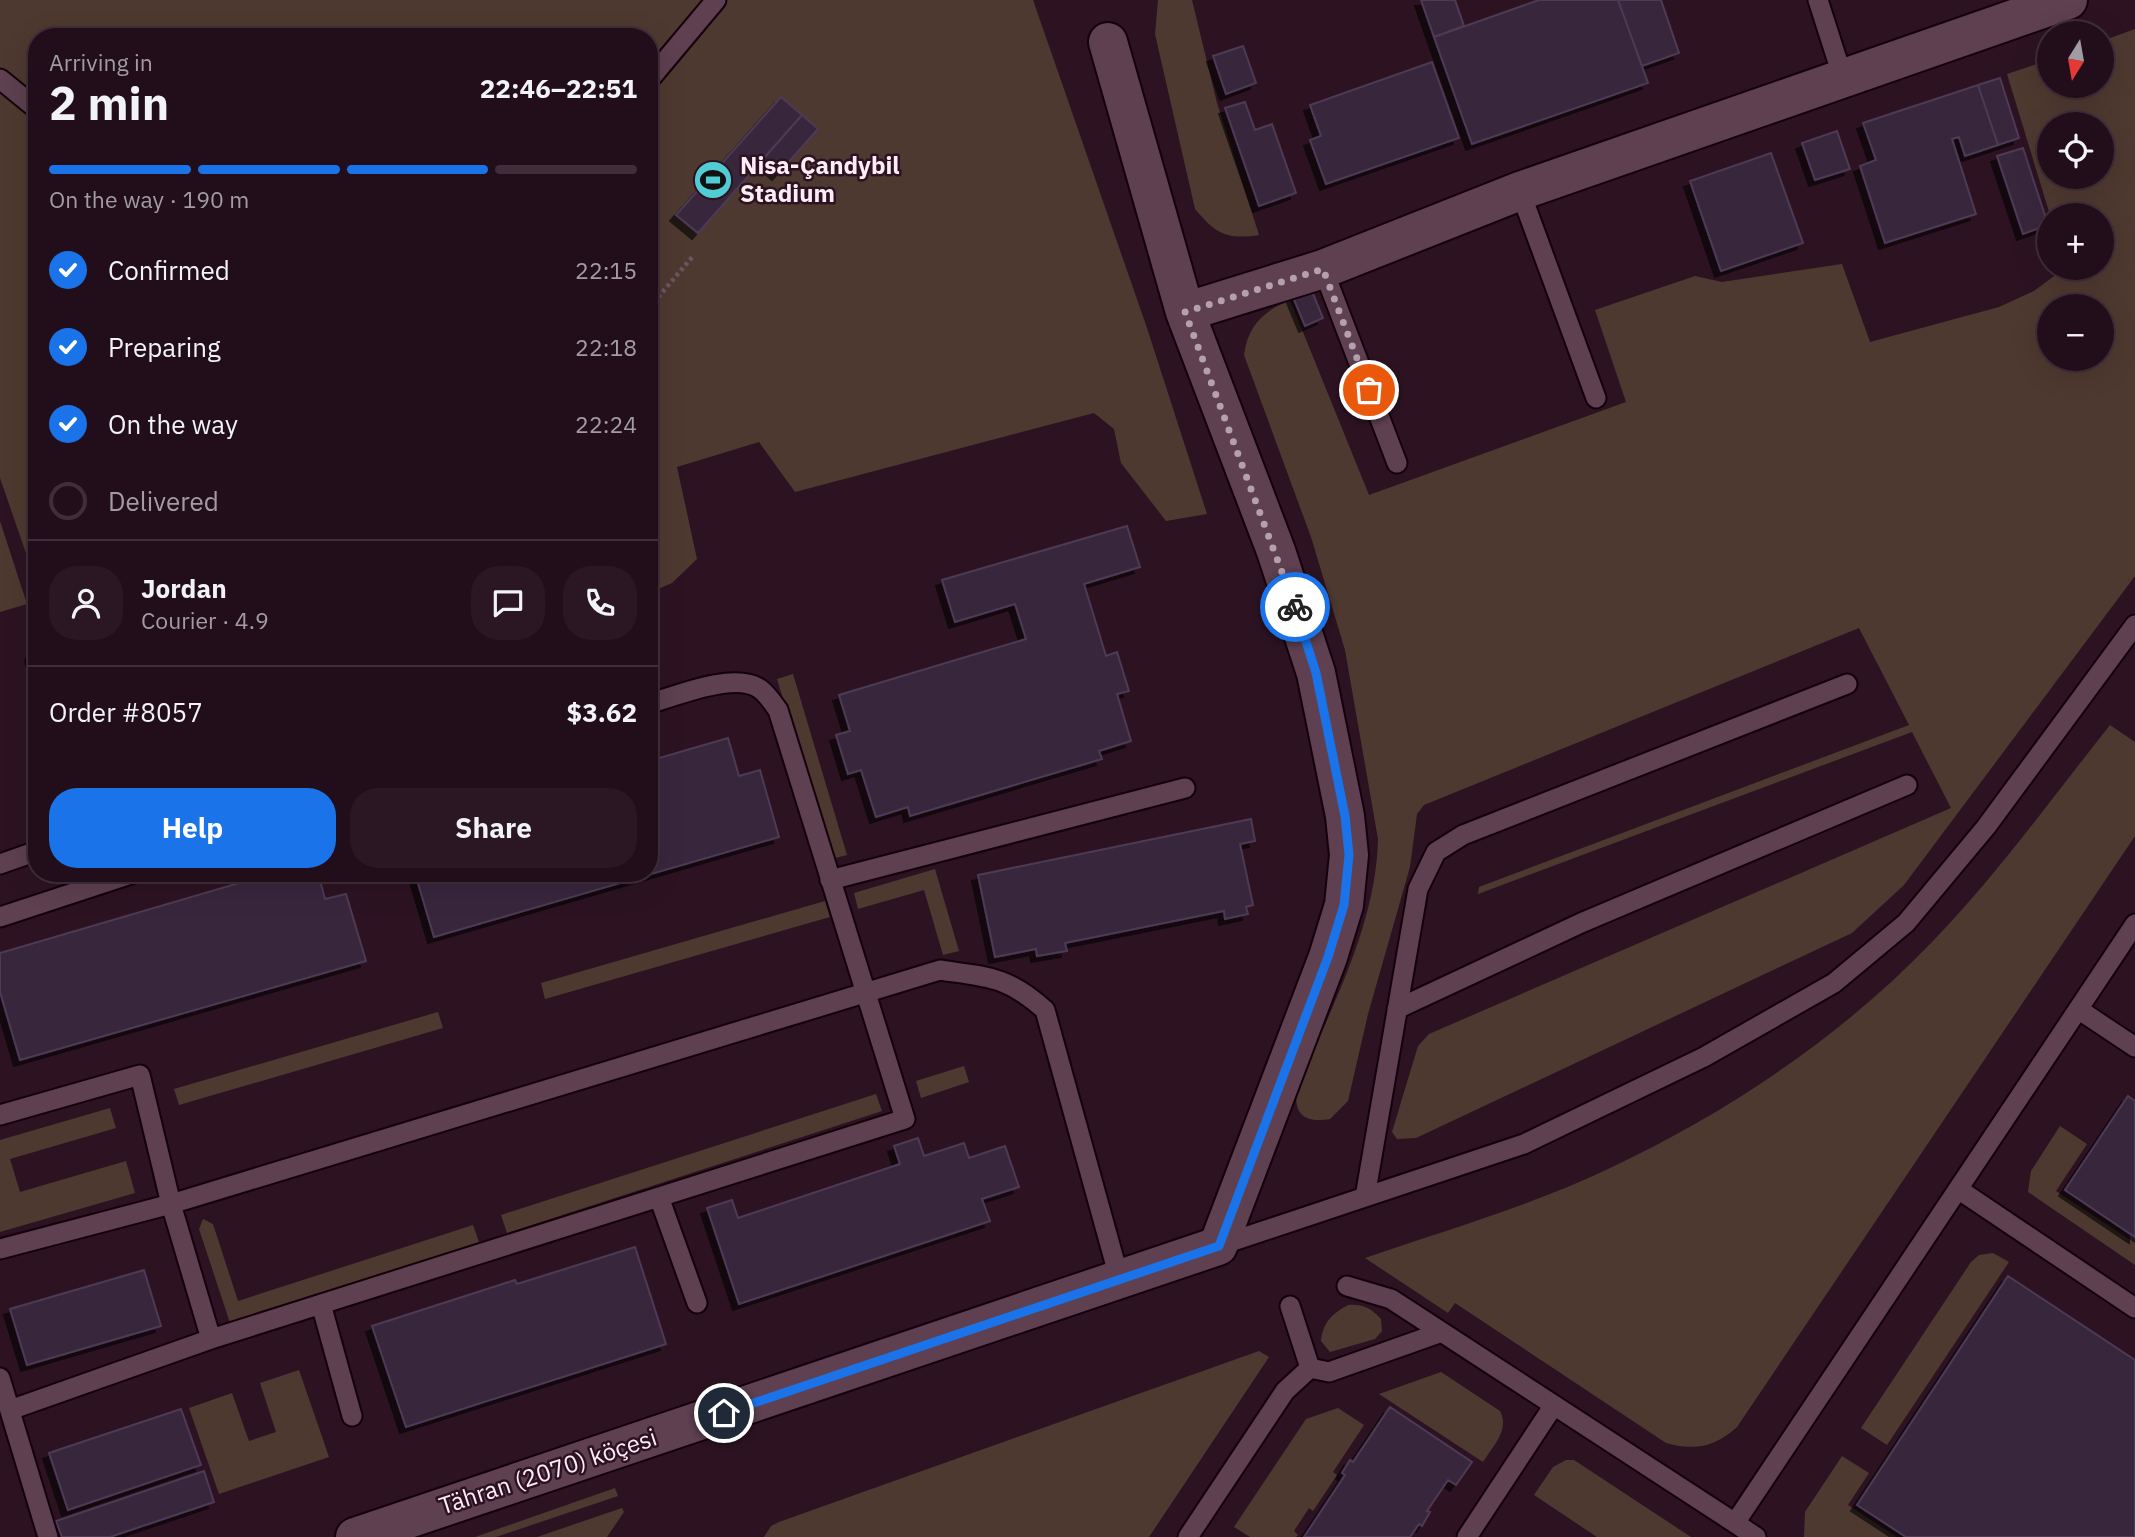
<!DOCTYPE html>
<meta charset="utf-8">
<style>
:root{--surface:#220e1a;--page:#2a1723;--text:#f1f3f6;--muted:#a29ca2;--line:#3f2e39;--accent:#1a73e8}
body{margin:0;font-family:"IBM Plex Sans",sans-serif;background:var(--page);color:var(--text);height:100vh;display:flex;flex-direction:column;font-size:26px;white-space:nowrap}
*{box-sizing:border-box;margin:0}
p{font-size:23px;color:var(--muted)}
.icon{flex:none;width:38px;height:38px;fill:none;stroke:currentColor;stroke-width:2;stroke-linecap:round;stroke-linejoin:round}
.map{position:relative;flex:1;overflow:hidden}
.details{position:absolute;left:28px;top:28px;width:630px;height:854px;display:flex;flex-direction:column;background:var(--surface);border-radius:28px;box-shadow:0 7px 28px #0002,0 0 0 2px var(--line)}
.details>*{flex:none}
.needle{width:46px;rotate:191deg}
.fabs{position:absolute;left:2037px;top:21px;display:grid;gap:14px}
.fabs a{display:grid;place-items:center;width:77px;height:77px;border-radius:50%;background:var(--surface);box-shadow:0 7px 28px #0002,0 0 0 2px var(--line);font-size:35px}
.pin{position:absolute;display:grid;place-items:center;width:60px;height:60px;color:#fff;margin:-30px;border:4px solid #fff;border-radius:50%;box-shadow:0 2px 7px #0007}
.courier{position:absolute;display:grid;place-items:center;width:70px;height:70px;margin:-35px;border:5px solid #1a73e8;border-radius:50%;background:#fff;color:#222;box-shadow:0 2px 9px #0007}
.head em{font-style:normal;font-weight:700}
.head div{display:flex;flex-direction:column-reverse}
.head{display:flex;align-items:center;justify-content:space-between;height:119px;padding:0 21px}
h1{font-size:46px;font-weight:700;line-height:52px}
.bar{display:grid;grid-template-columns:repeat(4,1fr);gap:10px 7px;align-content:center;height:84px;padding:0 21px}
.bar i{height:9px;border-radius:5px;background:var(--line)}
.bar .current{background:var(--accent)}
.bar p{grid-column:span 4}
.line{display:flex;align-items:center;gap:18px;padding:0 21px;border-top:2px solid var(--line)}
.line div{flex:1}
.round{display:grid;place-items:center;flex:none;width:74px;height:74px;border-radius:28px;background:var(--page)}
ol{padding:0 21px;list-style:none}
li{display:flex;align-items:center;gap:21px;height:77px}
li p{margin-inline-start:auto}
li .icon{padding:7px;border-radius:50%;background:var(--accent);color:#fff;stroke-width:4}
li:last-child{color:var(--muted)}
li i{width:38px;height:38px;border:4px solid var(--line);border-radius:50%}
.primary-button{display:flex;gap:14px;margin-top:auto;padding:14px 21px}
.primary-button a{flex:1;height:80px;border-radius:28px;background:var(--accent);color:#fff;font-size:28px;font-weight:700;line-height:80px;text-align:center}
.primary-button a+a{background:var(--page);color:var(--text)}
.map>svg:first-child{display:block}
</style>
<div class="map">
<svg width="2135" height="1537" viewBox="0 0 2135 1537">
<defs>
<filter id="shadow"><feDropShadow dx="-6" dy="6" stdDeviation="0" flood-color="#0009"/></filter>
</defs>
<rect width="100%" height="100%" fill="#2d1322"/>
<path fill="#4e3930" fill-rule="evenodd" d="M0,0h1033l114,328 60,186 -41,7 -45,-58 -7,-34 -20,-16 -299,79 -36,-50 -82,25 20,92 -25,24 -23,10v-556h-612v548l-37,-107z
M1158,0h34l25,103 42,132c-32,5 -43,-1 -64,-26l-40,-175z
M2135,29v547l-231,309 -52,48 -436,205 -19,1 -5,-7 26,-86 11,-12 522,-226 -39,-76 -434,162 1,-7 430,-162 -50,-97 -435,177 -7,9 -7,53 -42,147 -20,87 -18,18c-25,4 -37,-4 -33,-30 33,-80 79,-162 81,-250l-33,-189 -34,-113 -67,-182c4,-30 20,-44 46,-55l79,195 257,-93 -31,-92 100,-34 27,6 120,-18 28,78 129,-35 35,-16 31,-23h37v-53h-52l-43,-141 42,-14v26h53v-45zM2049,124h53v53h-53zM2049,306h53v53h-53z
M0,521l27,83 -27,8z
M793,674l54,181 -16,4 -54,-180z
M2110,725l25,17v94l-398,591c-22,20 -42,24 -71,16l-211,-140 -7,10 -83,-55c81,-28 165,-52 243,-89 119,-56 233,-132 324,-227 65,-67 120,-144 178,-217z
M935,869l24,82 -16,4 -19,-65 -66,19 -4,-16z
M825,901l5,16 -285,82 -4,-16z
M438,1012l5,16 -264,77 -5,-16z
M964,1066l5,16 -48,16 -5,-17z
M876,1094l6,17 -375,122 -6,-18z
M110,1108l6,20 -106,31 10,33 106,-31 9,32 -135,39v-92z
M2060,1126l27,18 -31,47 79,52v22l-107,-73 3,-21z
M203,1219l10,5 25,77 235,-76 6,17 -249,81 -31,-94z
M1993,1253l16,9 -122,183 -26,-17 110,-166 8,-7z
M1348,1305c14,-1 23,3 33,14l1,12 -7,8 -45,13 -9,-11c2,-19 11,-27 27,-36z
M1259,1351l10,6 -120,180h-385l7,-11 8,-4z
M299,1370l30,87 -110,37 -30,-86 43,-15 17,48 27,-9 -16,-49z
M1441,1372l59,39c10,19 -7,35 -17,51l-104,-68z
M1338,1408l26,17 -31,47 4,3 -24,36 -4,-3 -15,23 4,4 -2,2h-46l-16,-10 72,-108z
M1842,1456l27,17 -21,32 49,32h-93l1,-25z
M1566,1460h8l117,77h-94l-63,-42 19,-28z
M615,1488l3,8 -122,41h-21z
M622,1508l2,4 -17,25h-70z"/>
<path fill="#37283c" stroke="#4d3a54" stroke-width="2" filter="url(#shadow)" d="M1421,0h34l9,26 -30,11z
M1539,0h79l30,83 -176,61 -38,-107z
M1618,0h43l18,53 -37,13z
M1243,46l13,37 -30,11 -13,-38z
M1432,62l27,76 -133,46 -16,-44 11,-4 -11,-31z
M2000,78l19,60 -21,7 -20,-60z
M1978,85l20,60 -33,11 -6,-19 -7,2 24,75 -91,29 -25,-77 16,-6 -13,-37z
M781,97l21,18 -104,118 -22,-18z
M1245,102l10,28 17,-6 24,69 -37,13 -34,-98z
M802,115l16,14 -40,45 -16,-14z
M1837,131l13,38 -35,11 -13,-37z
M2023,148l25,77 -25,9 -26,-78z
M1771,153l32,90 -82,28 -31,-90z
M1311,289l12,29 -18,8 -12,-29z
M1127,526l13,41 -56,17 22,72 11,-4 12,39 -12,3 14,47 -32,10 3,8 -192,57 -2,-9 -32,10 -15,-47 -13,4 -12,-39 14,-4 -11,-36 187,-56 -11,-35 -60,18 -13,-42z
M728,738l11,38 21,-6 19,67 -345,100 -19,-64h234v-112z
M1251,819l4,22 -15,3 13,61 -7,2 2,7 -23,5 -1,-8 -159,32 2,8 -30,5 -1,-7 -41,8 -17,-82z
M273,873h45l7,26 21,-5 20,67 -346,99 -20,-68v-39z
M2128,1096l7,5v136l-70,-47z
M918,1138l6,18 40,-13 5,15 36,-12 14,41 -37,12 8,22 -251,83 -32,-96 25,-8 6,18 162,-54 -6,-18z
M635,1247l31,97 -260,83 -34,-101 143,-46 2,4z
M144,1270l17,56 -134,39 -17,-56z
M2008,1276l127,84v177h-229l-49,-32z
M1390,1407l82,55 -16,23 -8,-5 -21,31 3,1 -8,14 -3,-2 -9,13h-106l41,-62 -3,-2 8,-13 3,2z
M181,1409l20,56 -133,45 -19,-57z
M204,1471l10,31 -104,35h-48l-6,-16z"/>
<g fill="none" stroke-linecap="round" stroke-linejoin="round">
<g stroke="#14010b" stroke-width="23">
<path id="service" d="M1818,0l25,78
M0,79l37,30
M649,80l67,-80
M1520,191l76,207
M1323,269l74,194
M36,662l1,1
M0,864l37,-13
M830,880l355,-92
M0,917l134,-44
M1397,1009l184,-86 326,-138
M2078,1009l57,38
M0,1115l140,-40 31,129 40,135
M1958,1189l177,119
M659,1197l38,106
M1365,1197l53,-308 18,-37 27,-17 384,-151
M1218,1246l306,-102 180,-87 130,-74 72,-60 80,-96 149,-202
M0,1249l171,-45 769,-234c48,7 67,6 105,40l75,271
M1347,1286l44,13 344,224
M321,1304l31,112
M1290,1306l20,62 19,4 113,-40
M0,1378l48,159
M10,1410l201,-71 694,-220 -127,-409c-5,-7 -11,-16 -18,-21 -24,-18 -85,7 -111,15
M1188,1537l97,-146 25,-23
M1467,1537l87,-132
M1756,1537l-21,-14 400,-599"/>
</g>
<g stroke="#14010b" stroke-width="42">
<path id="minor" d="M1185,312l138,-43 197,-78 548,-191
M355,1537l863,-291 110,-289 16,-52 5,-50 -4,-39 -29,-143 -40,-122 -91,-239 -77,-270"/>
</g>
<path stroke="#6c5562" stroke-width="4.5" stroke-dasharray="3.5 3.5" stroke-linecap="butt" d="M649,308l45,-53"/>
<use href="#service" stroke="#5e4050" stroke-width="19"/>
<use href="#minor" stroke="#5e4050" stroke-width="38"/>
</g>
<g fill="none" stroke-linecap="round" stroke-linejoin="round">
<path stroke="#b4a1ab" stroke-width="7" stroke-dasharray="0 12.6" d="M1295,607l-110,-295 138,-43 46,121"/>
<path stroke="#1a73e8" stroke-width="9" d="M724,1413l495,-167 109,-289 16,-52 5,-50 -4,-39 -29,-143 -21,-66"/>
</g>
<defs>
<g id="stadium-disc" transform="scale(2.0125)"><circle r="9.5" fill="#51ccd4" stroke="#2d1322"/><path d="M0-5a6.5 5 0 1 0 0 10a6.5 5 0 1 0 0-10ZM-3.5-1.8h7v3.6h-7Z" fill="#111"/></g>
</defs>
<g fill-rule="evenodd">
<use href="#stadium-disc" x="713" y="180"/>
</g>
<g text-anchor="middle" stroke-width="5" stroke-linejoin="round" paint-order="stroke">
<g font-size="24" font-weight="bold" fill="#fdedf5" stroke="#2d1322" text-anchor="start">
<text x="740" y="174">Nisa-Çandybil<tspan x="740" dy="28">Stadium</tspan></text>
</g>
<g font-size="24" fill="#fdedf5" stroke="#2d1322">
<text transform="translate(548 1472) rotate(-18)" y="8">Tähran (2070) köçesi</text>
</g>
</g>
</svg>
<div class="fabs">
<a><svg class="needle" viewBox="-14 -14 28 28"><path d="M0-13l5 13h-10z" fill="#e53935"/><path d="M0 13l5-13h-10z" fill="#a29ca2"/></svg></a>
<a><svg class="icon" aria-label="locate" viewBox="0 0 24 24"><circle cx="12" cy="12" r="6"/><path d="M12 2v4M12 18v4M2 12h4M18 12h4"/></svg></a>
<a>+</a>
<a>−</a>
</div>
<div class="pin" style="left:1369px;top:390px;background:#ea580c"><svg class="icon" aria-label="bag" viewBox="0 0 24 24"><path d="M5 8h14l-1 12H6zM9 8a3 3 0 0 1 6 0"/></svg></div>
<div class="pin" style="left:724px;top:1413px;background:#1f2937"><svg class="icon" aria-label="home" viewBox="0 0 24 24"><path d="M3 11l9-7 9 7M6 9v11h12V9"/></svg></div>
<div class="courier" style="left:1295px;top:607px"><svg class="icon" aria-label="bike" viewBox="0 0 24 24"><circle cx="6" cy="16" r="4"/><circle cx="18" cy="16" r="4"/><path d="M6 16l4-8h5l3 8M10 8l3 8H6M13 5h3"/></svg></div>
<section class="details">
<div class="head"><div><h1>2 min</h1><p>Arriving in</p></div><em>22:46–22:51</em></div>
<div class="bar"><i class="current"></i><i class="current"></i><i class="current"></i><i></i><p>On the way · 190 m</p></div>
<ol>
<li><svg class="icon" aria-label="check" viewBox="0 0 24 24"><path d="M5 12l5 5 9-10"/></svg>Confirmed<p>22:15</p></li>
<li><svg class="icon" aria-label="check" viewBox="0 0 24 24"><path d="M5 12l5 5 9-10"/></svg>Preparing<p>22:18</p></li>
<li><svg class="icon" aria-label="check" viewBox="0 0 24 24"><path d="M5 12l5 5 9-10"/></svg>On the way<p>22:24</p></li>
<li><i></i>Delivered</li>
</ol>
<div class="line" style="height:126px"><a class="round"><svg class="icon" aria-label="person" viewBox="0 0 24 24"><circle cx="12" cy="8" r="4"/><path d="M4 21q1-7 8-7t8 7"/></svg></a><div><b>Jordan</b><p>Courier · 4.9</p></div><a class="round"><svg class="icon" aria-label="chat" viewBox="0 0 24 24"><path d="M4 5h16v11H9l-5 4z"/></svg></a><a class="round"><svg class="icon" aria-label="phone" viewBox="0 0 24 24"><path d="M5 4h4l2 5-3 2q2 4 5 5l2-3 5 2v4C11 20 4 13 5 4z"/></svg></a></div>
<div class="line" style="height:91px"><div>Order #8057</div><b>$3.62</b></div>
<div class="primary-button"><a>Help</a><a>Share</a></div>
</section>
</div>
